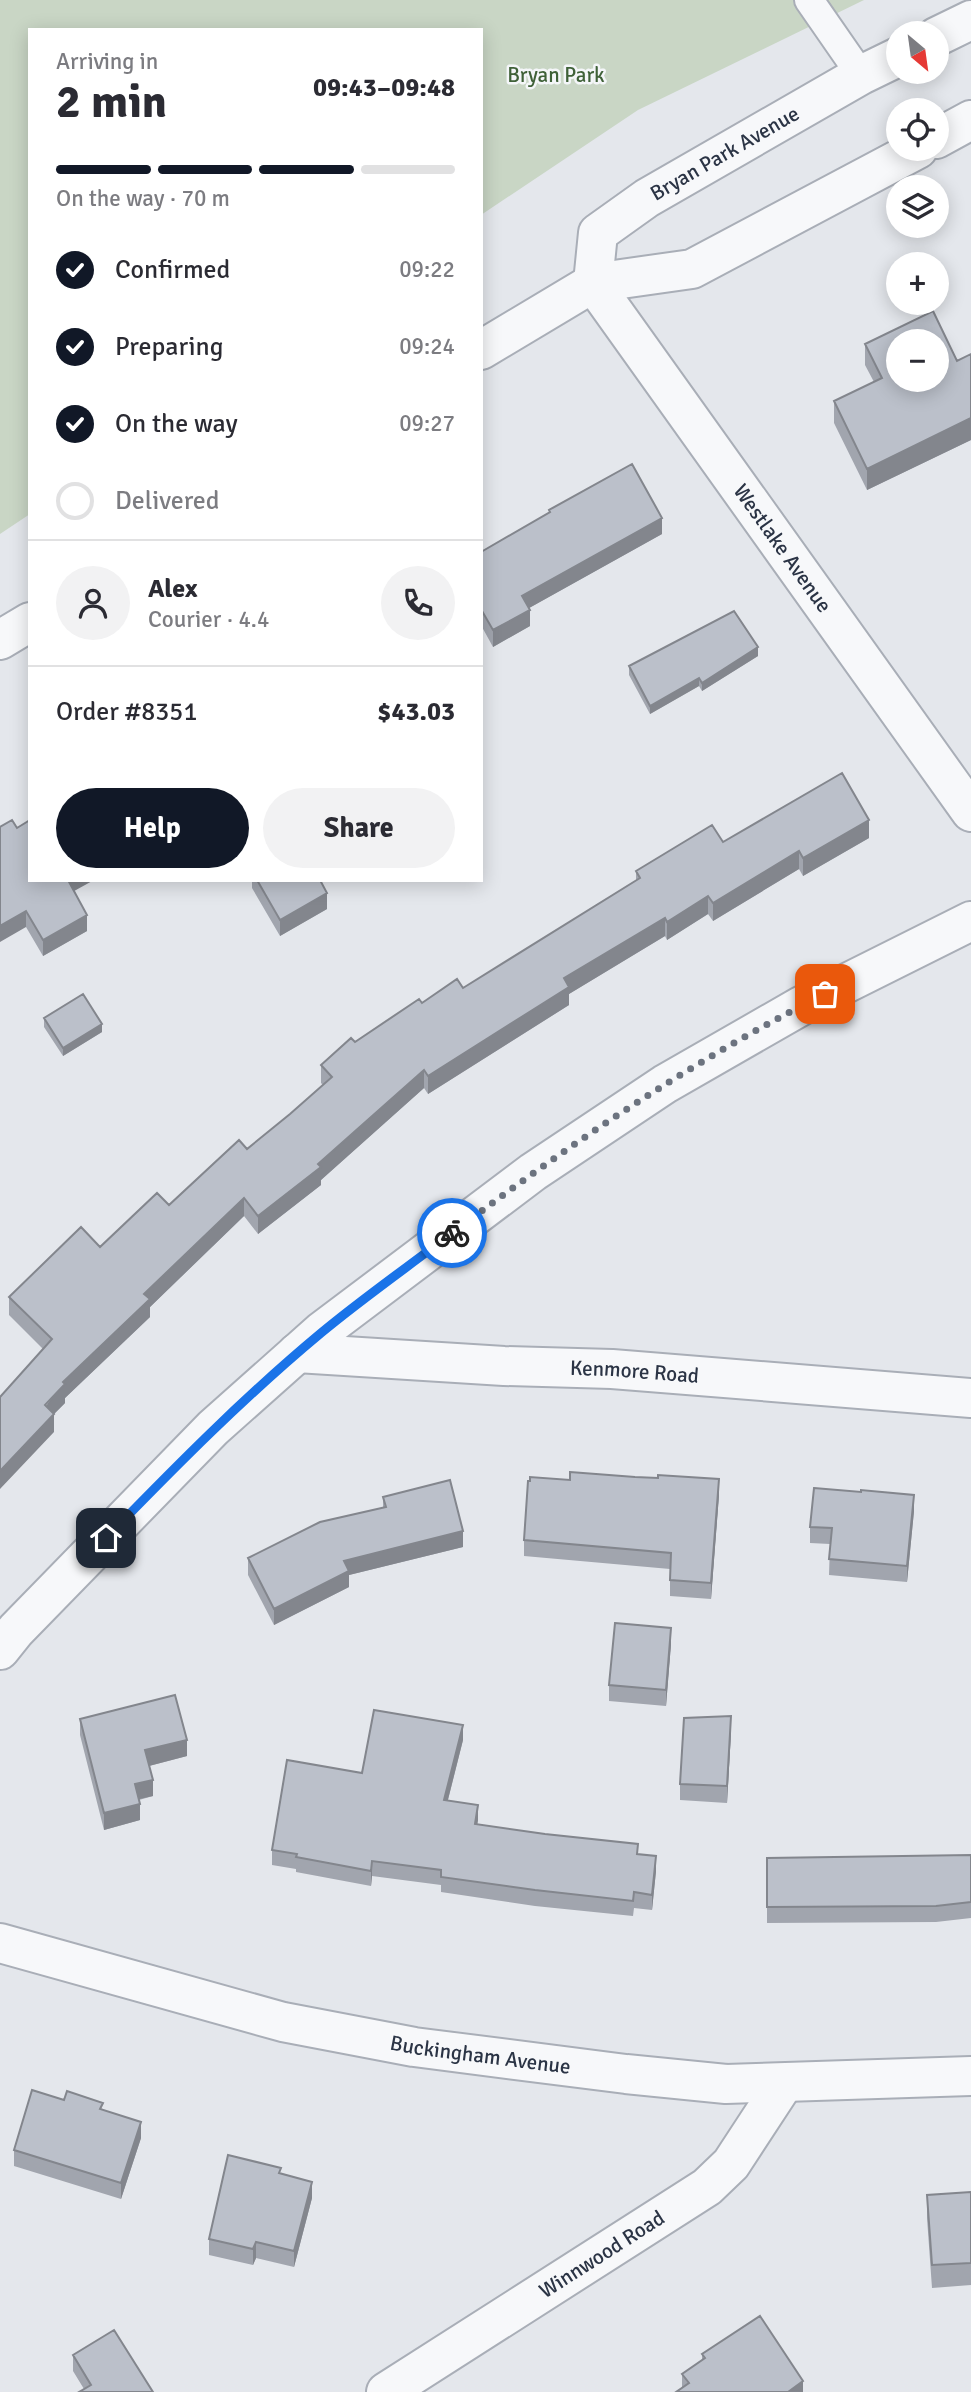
<!DOCTYPE html>
<meta charset="utf-8">
<style>
:root{--surface:#fff;--page:#f2f2f3;--text:#2b2b33;--muted:#7c7c81;--line:#e1e1e2;--accent:#111827}
body{margin:0;font-family:Signika,sans-serif;background:var(--page);color:var(--text);height:100vh;display:flex;flex-direction:column;font-size:26px;white-space:nowrap}
*{box-sizing:border-box;margin:0}
p{font-size:23px;color:var(--muted)}
.icon{flex:none;width:38px;height:38px;fill:none;stroke:currentColor;stroke-width:2;stroke-linecap:round;stroke-linejoin:round}
.map{position:relative;flex:1;overflow:hidden}
.drawer{position:absolute;left:28px;top:28px;width:455px;height:854px;display:flex;flex-direction:column;background:var(--surface);border-radius:0px;box-shadow:0 4px 18px #0003}
.drawer>*{flex:none}
.needle{width:46px;rotate:151deg}
.buttons{position:absolute;left:886px;top:21px;display:grid;gap:14px}
.buttons a{display:grid;place-items:center;width:63px;height:63px;border-radius:50%;background:var(--surface);box-shadow:0 4px 18px #0003;font-size:35px}
.pin{position:absolute;display:grid;place-items:center;width:60px;height:60px;color:#fff;margin:-30px;border-radius:14px;box-shadow:0 4px 10px #0006}
.courier{position:absolute;display:grid;place-items:center;width:70px;height:70px;margin:-35px;border:5px solid #1a73e8;border-radius:50%;background:#fff;color:#222;box-shadow:0 2px 9px #0007}
.head em{font-style:normal;font-weight:700}
.head div{display:flex;flex-direction:column-reverse}
.head{display:flex;align-items:center;justify-content:space-between;height:119px;padding:0 28px}
h1{font-size:46px;font-weight:700;line-height:52px}
.bar{display:grid;grid-template-columns:repeat(4,1fr);gap:10px 7px;align-content:center;height:84px;padding:0 28px}
.bar i{height:9px;border-radius:5px;background:var(--line)}
.bar .selected{background:var(--accent)}
.bar p{grid-column:span 4}
.line{display:flex;align-items:center;gap:18px;padding:0 28px;border-top:2px solid var(--line)}
.line div{flex:1}
.round{display:grid;place-items:center;flex:none;width:74px;height:74px;border-radius:37px;background:var(--page)}
ol{padding:0 28px;list-style:none}
li{display:flex;align-items:center;gap:21px;height:77px}
li p{margin-inline-start:auto}
li .icon{padding:7px;border-radius:50%;background:var(--accent);color:#fff;stroke-width:4}
li:last-child{color:var(--muted)}
li i{width:38px;height:38px;border:4px solid var(--line);border-radius:50%}
.action{display:flex;gap:14px;margin-top:auto;padding:14px 28px}
.action a{flex:1;height:80px;border-radius:42px;background:var(--accent);color:#fff;font-size:28px;font-weight:700;line-height:80px;text-align:center}
.action a+a{background:var(--page);color:var(--text)}
.map>svg:first-child{display:block}
</style>
<div class="map">
<svg width="971" height="2392" viewBox="0 0 971 2392">
<rect width="100%" height="100%" fill="#e4e7ec"/>
<path fill="#c9d6c5" d="M0,0h864l-226,110 -157,105v-185h-451v484l-30,20z"/>
<g fill="none" stroke-linecap="round" stroke-linejoin="round">
<g stroke="#a9aeb7" stroke-width="32">
<path id="service" d="M809,0l52,75"/>
</g>
<g stroke="#a9aeb7" stroke-width="42">
<g id="minor">
<path d="M936,37l35,-17"/>
<path d="M936,139l35,-19"/>
<path id="s1" d="M593,283l378,529"/>
<path id="s2" d="M593,283l5,-50 49,-35 214,-123 37,-18"/>
<path d="M481,350l112,-67 99,-14 226,-120"/>
<path d="M0,640l30,-18"/>
<path id="s3" d="M297,1353l207,13 108,3 359,29"/>
<path d="M0,1650l16,-20 197,-202 109,-97 211,-159 132,-88 136,-78 170,-85"/>
<path id="s4" d="M0,1943l283,79 131,25 212,27 100,10 245,-8"/>
<path id="s5" d="M386,2392l321,-205 24,-23 53,-81"/>
</g>
</g>
<use href="#service" stroke="#f7f8fa" stroke-width="28"/>
<use href="#minor" stroke="#f7f8fa" stroke-width="38"/>
</g>
<path fill="#a1a5ae" d="M865,344l92,17 14,-7v86l-104,50 -33,-67v-22l40,-19 -9,-17z
M549,510l113,24 -133,74 1,18 -37,21 -11,-20h-1v-75l68,-39z
M758,656l-56,35 -3,-5 -49,28 -21,-39v-9z
M17,828l57,63 13,40 -44,25 -17,-29z
M869,838l-66,38 -4,-7 -86,52 -5,-7 -41,26 -2,-4 -96,58v11l-141,89 -4,-6 -103,92v5l-63,49 -14,-18 -94,91v10l-85,81v5l-11,11v18l-11,-83 -34,-34v-18l91,-50 69,-42 78,-56 43,-35 33,-29 -2,-2v-18l34,-23 67,-39 41,-15 173,-107v-10l87,-29z
M252,880h68l7,29 -47,27 -28,-48z
M44,1018l58,14 -39,24 -19,-29z
M719,1495l-8,104 -41,-3v-27l-146,-13v-16z
M383,1497l80,50 -114,28v12l-75,38 -26,-50v-17l135,-50z
M914,1511l-7,71 -78,-7 1,-31 -20,-1v-16z
M671,1644l-5,62 -57,-5v-16z
M80,1719l107,37 -38,10 4,30 -14,4 1,20 -36,10 -24,-95z
M731,1732l-4,71 -47,-3v-16z
M463,1740l-15,60 30,20 -1,4 161,30 18,17 -4,39 -18,-2 -1,8 -98,-10 -94,-14v-7l-69,-9 -1,10 -75,-14v-3l-24,-4v-15l90,-77z
M971,1855v63l-35,4 -169,1v-65z
M64,2100l39,9 38,29 -20,61 -107,-33v-16z
M281,2174l31,24 -18,69 -38,-9 -3,7 -44,-10v-16z
M971,2192v93l-39,3 -5,-70v-23z
M702,2354l101,38 -121,-4v-14l20,-14z
M73,2355l80,37 -69,-3 -11,-18z"/>
<path fill="#83868d" d="M971,418v22l-104,50v-21z
M662,518v16l-140,78v-16z
M530,610v16l-37,21v-17z
M758,647v9l-56,35v-8z
M699,678v8l-49,28v-8z
M869,820v18l-66,38v-18z
M799,851v18l-86,52v-18z
M67,880h27l-27,15z
M327,893v16l-47,27v-16z
M708,896v18l-41,26v-18z
M26,911v16l-26,15v-16z
M87,915v16l-44,25v-16z
M665,918v18l-96,58v11l-141,89v-18l136,-98z
M102,1024v8l-39,24v-8z
M424,1070v18l-103,92v5l-63,49v-18z
M244,1198v18l-94,91v10l-85,81v5l-11,11v18l-54,57v-18l63,-89 81,-88z
M719,1479v16l-8,104v-16z
M914,1495v16l-7,71v-16z
M463,1531v16l-114,28v12l-75,38v-16l70,-48z
M671,1628v16l-5,62v-16z
M731,1716v16l-4,71v-17z
M463,1725v15l-19,75v-15z
M187,1740v16l-42,11v-17z
M153,1780v16l-18,4v-16z
M140,1804v16l-36,10v-17z
M478,1805v15l-3,19v-15z
M656,1856v15l-4,39v-15z
M372,1861v15l-1,10v-15z
M141,2122v16l-20,61v-16z
M312,2182v16l-18,69v-16z
M256,2242v16l-3,7v-16z
M803,2381v11h-15z"/>
<path fill="#bbc0ca" stroke="#83868d" stroke-width="2" fill-rule="evenodd" d="M933,311l24,50 14,-7v64l-104,51 -33,-68 48,-23 -17,-34zM898,341h38v39h-38z
M632,464l30,54 -140,78 8,14 -37,20 -11,-19h-1v-59l69,-40 -1,-2z
M734,611l24,36 -56,36 -3,-5 -49,28 -21,-40z
M842,773l27,47 -66,38 -4,-7 -86,52 -5,-7 -41,26 -2,-4 -101,60 5,9 -141,89 -4,-6 -106,94 3,3 -63,49 -14,-18 -100,96 6,5 -87,83 2,2 -20,21 9,9 -54,57v-74l52,-58 -43,-42 72,-70 19,20 57,-54 12,12 70,-65 8,9 43,-35 42,-37 -11,-12 30,-27 4,4 64,-43 3,4 35,-24 6,9 177,-110 -4,-7 76,-46 11,17z
M12,820l5,8 13,-8v60h38l19,35 -44,25 -17,-29 -26,15v-99z
M257,880h63l7,13 -47,27z
M83,994l19,30 -39,24 -19,-30z
M570,1472l65,5 23,1v-3l61,4 -8,104 -41,-3 1,-27 -147,-13 4,-59h2v-4l40,3z
M450,1480l13,51 -119,30 5,10 -75,38 -26,-51 72,-36 66,-15 -3,-10z
M814,1488l47,4v-2l53,5 -7,71 -78,-7 3,-31 -22,-1z
M615,1623l56,5 -5,62 -57,-5z
M175,1695l12,45 -42,10 8,30 -18,4 5,20 -36,9 -24,-94z
M374,1710l89,15 -19,75 34,5 -3,19 70,10 93,10 -1,10 19,2 -4,39 -18,-3 -1,9 -98,-11 -94,-13v-7l-69,-9 -1,10 -75,-14 1,-3 -25,-4 15,-90 75,13z
M731,1716l-4,70 -47,-2 4,-66z
M971,1855v47l-35,4 -169,1v-49z
M32,2090l32,10 3,-9 36,12 -3,6 41,13 -20,61 -107,-33z
M228,2155l53,13 -2,5 33,9 -18,69 -38,-9 -3,7 -44,-10z
M971,2192v71l-39,2 -5,-70z
M760,2316l43,65 -15,11h-112l13,-9 -7,-9 23,-16 -3,-4z
M114,2330l39,62h-74l12,-7 -18,-30z"/>
<g fill="none" stroke-linecap="round" stroke-linejoin="round">
<path stroke="#6c737f" stroke-width="7" stroke-dasharray="0 12.6" d="M452,1233c118,-89 241,-173 373,-239"/>
<path stroke="#1a73e8" stroke-width="9" d="M106,1538c69,-71 138,-141 215,-205 42,-35 88,-67 131,-100"/>
</g>
<g text-anchor="middle" stroke-width="5" stroke-linejoin="round" paint-order="stroke">
<g font-size="21" fill="#3f6138" stroke="#f4f6f9">
<text x="556" y="82">Bryan Park</text>
</g>
<g font-size="21" fill="#2b3445" stroke="#f4f6f9">
<text dy="7" stroke="none"><textPath href="#s2" startOffset="200">Bryan Park Avenue</textPath></text>
<text dy="7" stroke="none"><textPath href="#s1" startOffset="326">Westlake Avenue</textPath></text>
<text dy="7" stroke="none"><textPath href="#s3" startOffset="338">Kenmore Road</textPath></text>
<text dy="7" stroke="none"><textPath href="#s4" startOffset="494">Buckingham Avenue</textPath></text>
<text dy="7" stroke="none"><textPath href="#s5" startOffset="256">Winnwood Road</textPath></text>
</g>
</g>
</svg>
<div class="buttons">
<a><svg class="needle" viewBox="-14 -14 28 28"><path d="M0-13l5 13h-10z" fill="#e53935"/><path d="M0 13l5-13h-10z" fill="#7c7c81"/></svg></a>
<a><svg class="icon" aria-label="locate" viewBox="0 0 24 24"><circle cx="12" cy="12" r="6"/><path d="M12 2v4M12 18v4M2 12h4M18 12h4"/></svg></a>
<a><svg class="icon" aria-label="layers" viewBox="0 0 24 24"><path d="M12 4l9 5-9 5-9-5zM3 14l9 5 9-5"/></svg></a>
<a>+</a>
<a>−</a>
</div>
<div class="pin" style="left:825px;top:994px;background:#ea580c"><svg class="icon" aria-label="bag" viewBox="0 0 24 24"><path d="M5 8h14l-1 12H6zM9 8a3 3 0 0 1 6 0"/></svg></div>
<div class="pin" style="left:106px;top:1538px;background:#1f2937"><svg class="icon" aria-label="home" viewBox="0 0 24 24"><path d="M3 11l9-7 9 7M6 9v11h12V9"/></svg></div>
<div class="courier" style="left:452px;top:1233px"><svg class="icon" aria-label="bike" viewBox="0 0 24 24"><circle cx="6" cy="16" r="4"/><circle cx="18" cy="16" r="4"/><path d="M6 16l4-8h5l3 8M10 8l3 8H6M13 5h3"/></svg></div>
<section class="drawer">
<div class="head"><div><h1>2 min</h1><p>Arriving in</p></div><em>09:43–09:48</em></div>
<div class="bar"><i class="selected"></i><i class="selected"></i><i class="selected"></i><i></i><p>On the way · 70 m</p></div>
<ol>
<li><svg class="icon" aria-label="check" viewBox="0 0 24 24"><path d="M5 12l5 5 9-10"/></svg>Confirmed<p>09:22</p></li>
<li><svg class="icon" aria-label="check" viewBox="0 0 24 24"><path d="M5 12l5 5 9-10"/></svg>Preparing<p>09:24</p></li>
<li><svg class="icon" aria-label="check" viewBox="0 0 24 24"><path d="M5 12l5 5 9-10"/></svg>On the way<p>09:27</p></li>
<li><i></i>Delivered</li>
</ol>
<div class="line" style="height:126px"><a class="round"><svg class="icon" aria-label="person" viewBox="0 0 24 24"><circle cx="12" cy="8" r="4"/><path d="M4 21q1-7 8-7t8 7"/></svg></a><div><b>Alex</b><p>Courier · 4.4</p></div><a class="round"><svg class="icon" aria-label="phone" viewBox="0 0 24 24"><path d="M5 4h4l2 5-3 2q2 4 5 5l2-3 5 2v4C11 20 4 13 5 4z"/></svg></a></div>
<div class="line" style="height:91px"><div>Order #8351</div><b>$43.03</b></div>
<div class="action"><a>Help</a><a>Share</a></div>
</section>
</div>
